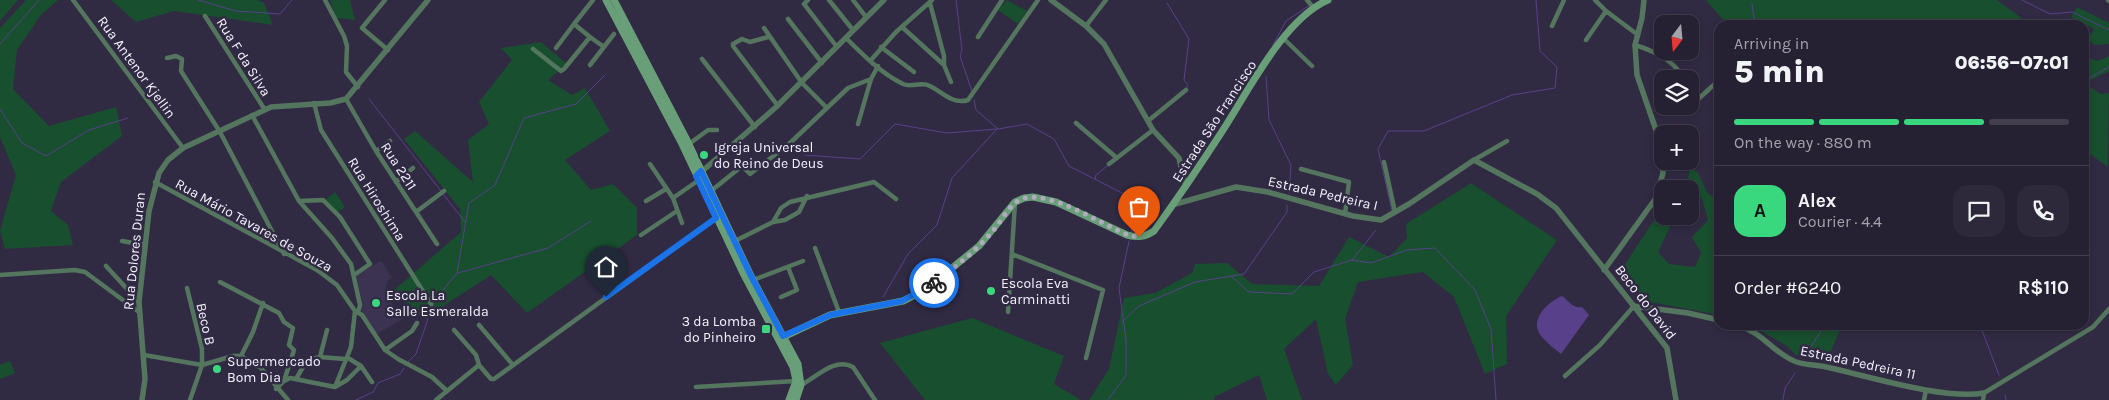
<!DOCTYPE html>
<meta charset="utf-8">
<style>
:root{--surface:#252032;--page:#2d283a;--text:#f1f3f6;--muted:#a3a3ac;--line:#423e4d;--accent:#39d87f}
body{margin:0;font-family:Karla,sans-serif;background:var(--page);color:var(--text);height:100vh;display:flex;flex-direction:column;font-size:19px;white-space:nowrap}
*{box-sizing:border-box;margin:0}
p{font-size:16px;color:var(--muted)}
.icon{flex:none;width:28px;height:28px;fill:none;stroke:currentColor;stroke-width:2;stroke-linecap:round;stroke-linejoin:round}
.map{position:relative;flex:1;overflow:hidden}
.sheet{position:absolute;left:1714px;top:20px;width:375px;height:310px;display:flex;flex-direction:column;background:var(--surface);border-radius:15px;box-shadow:0 2px 8px #0003,0 0 0 1px var(--line)}
.sheet>*{flex:none}
.needle{width:32px;rotate:196deg}
.buttons{position:absolute;left:1654px;top:15px;display:grid;gap:10px}
.buttons a{display:grid;place-items:center;width:45px;height:45px;border-radius:10px;background:var(--surface);box-shadow:0 2px 8px #0003,0 0 0 1px var(--line);font-size:25px}
.pin{position:absolute;display:grid;place-items:center;width:42px;height:42px;color:#fff;margin:-51px -21px;border-radius:50% 50% 50% 0;rotate:-45deg;box-shadow:0 0 5px #0007}
.pin .icon{rotate:45deg}
.courier{position:absolute;display:grid;place-items:center;width:50px;height:50px;margin:-25px;border:4px solid #1a73e8;border-radius:50%;background:#fff;color:#222;box-shadow:0 1px 6px #0007}
.head em{font-style:normal;font-weight:800}
.head div{display:flex;flex-direction:column-reverse}
.head{display:flex;align-items:center;justify-content:space-between;height:85px;padding:0 20px}
h1{font-size:32px;font-weight:800;line-height:38px}
.bar{display:grid;grid-template-columns:repeat(4,1fr);gap:8px 5px;align-content:center;height:60px;padding:0 20px}
.bar i{height:6px;border-radius:4px;background:var(--line)}
.bar .current{background:var(--accent)}
.bar p{grid-column:span 4}
.line{display:flex;align-items:center;gap:12px;padding:0 20px;border-top:1px solid var(--line)}
.line div{flex:1}
.round{display:grid;place-items:center;flex:none;width:52px;height:52px;border-radius:15px;background:var(--page)}
.map>svg:first-child{display:block}
</style>
<div class="map">
<svg width="2109" height="400" viewBox="0 0 2109 400">
<rect width="100%" height="100%" fill="#312a43"/>
<path fill="#3c3352" d="M381,261l11,17 -5,3 -2,14 19,23 -27,16 -16,-24 -4,-35z"/>
<path fill="#184f2e" d="M0,0h18l-18,21z
M26,0h32l-17,15 -24,35 -4,39 36,37 67,-19 6,29 -61,46 -10,29 17,14 5,20 -68,4 -5,-18 16,-56 -16,-38v-109z
M111,0h147l6,3 9,22 -99,-14 -38,11z
M330,0h20l5,20 -19,-2z
M1007,0l20,11 -9,13 -20,-14z
M1706,0h291l34,25h-303z
M2077,7l32,16v21l-15,1 -6,-6 6,-10 -23,-12z
M541,42l26,22 -19,16 24,15 13,-7 25,43 -45,29 26,30 22,-6 24,24v27l-110,78 -36,-38 -66,43 -33,-26 69,-60 -1,-23 -56,-70 11,-8 58,51 -5,-42 21,-16 -10,-22 33,-42 -11,-12z
M2084,56l13,5 12,-5v15l-18,9 -3,6 13,8 8,-1 -1,74 -18,-13h-6z
M1689,169l8,2 11,23 11,4v117l-74,-14 -20,-19 -3,-13 34,-52 14,10 -12,25 11,12 26,3 6,-14 -9,-16 16,-17 -6,-21 -14,-12z
M1471,183l86,57 -51,76 1,48 -22,10 -31,-77 -31,-25 -65,10 -13,37 8,46 -17,20 -8,-11 -12,-55 -32,30 18,51h-35l-8,-25 -45,22v3h-125l20,-31 15,-71 31,-5 37,-20 3,-9 32,-1 25,21 67,2 30,-49 40,20 18,-19 -1,-14z
M335,192l10,15 -9,6 -11,-13z
M972,318l92,38 -10,28 27,16h-156l-45,-57z
M1751,325h91l-14,33 -32,-3 -9,-9z
M10,361l5,12 -15,6v-14z"/>
<path fill="#58418a" d="M1562,296c6,4 11,13 20,11l7,8 -28,39c-6,-5 -13,-10 -18,-16 -16,-16 3,-35 19,-42z"/>
<g fill="none" stroke-linecap="round" stroke-linejoin="round">
<path stroke="#58418a" stroke-width="1" d="M198,0l38,11 44,3 12,-14
M956,0l6,50 -2,6 12,35
M2022,0l28,14 22,-2 37,18
M1167,3l22,36 -5,41 4,5 -2,4
M1752,4l3,21
M0,44l39,-44
M1273,45l13,-24 24,-16
M1266,76l3,44 22,45 -2,28
M2084,81l25,-14
M369,99l72,92
M974,100l2,10 22,19 29,-5 27,15 15,27 57,29 8,27 -3,11
M0,109l22,34 24,13 43,-26 39,-12
M805,155l55,4 35,-35 52,9 50,-4
M1096,179l-1,-3 12,-10
M443,194l22,28
M1392,211l-14,-62 10,-18h36l88,-36 43,-7 2,-21 -17,-16 -4,-51
M1352,260l19,3 36,-13 28,-2 40,42 16,39 5,71
M458,273l90,-25 43,-27
M1231,276l18,16 43,2 22,-22 38,-12 24,-30
M883,297l25,-43 29,-29 15,-47 45,-49
M1122,322l17,-16 56,-24 49,-8 43,-62v-7
M1980,325l19,50
M1806,354l19,-29
M408,362l8,-8 18,-53 23,-28 12,-70 26,-18 29,-67 52,-14 29,-29
M2005,395l1,5
M356,400l17,-8 5,-9 22,-9 4,-6
M1108,400l18,-25v-35l-7,-52 10,-47
M1783,400l2,-12 10,-15"/>
<path stroke="#55765e" stroke-width="4.5" d="M73,0l110,148
M325,0l19,36 3,10 -1,26 12,15
M385,0l-23,28 26,22
M808,0l-4,4 33,43
M829,0l24,30
M853,0l13,17
M1307,0l6,7
M1595,0l11,11 32,24
M2108,0l1,1
M930,3l14,53v9l7,17
M205,16l60,94
M788,19l34,44
M1086,26l20,-26
M1552,26l12,-26
M902,27l42,38
M764,28l38,55 25,25
M590,37l14,10
M768,37l-18,5 -8,-3 -9,5v2l45,60
M978,37l24,-37
M846,38c16,16 36,36 57,46 9,4 18,-3 27,2 12,6 23,19 38,14l70,-100
M1283,38l29,28
M1586,40l20,-29
M1635,45c19,6 39,15 49,34
M881,47l33,25
M556,48l18,-24
M533,49l28,22 3,-2 26,-32 -16,-13 19,-24
M167,58l9,-2 6,3 -1,12 39,61 64,122
M702,59l53,68
M871,60l25,-28 36,-32
M590,65l24,-31
M346,99l30,52 61,93
M1690,100l4,3 25,-23
M314,103l7,27 110,174
M252,115l47,86 33,37 19,26 9,41 -2,7
M1148,121l38,-31
M1076,123l41,35
M858,124l13,-45
M689,144l19,-14h9
M376,151l14,-10
M1474,160l33,-19
M1384,162l11,50
M650,164l23,34 9,25
M1109,164l44,-34
M1301,169l48,13 -4,32
M155,182l162,88 20,15 18,26 7,4 23,35 13,9 34,18 14,13
M396,182l17,-14
M711,191l31,-25 8,8 39,-30 59,-56 23,-9 7,-13
M673,198l26,-18
M299,201l24,-1 17,17 30,47 -16,11
M646,201l20,-12
M416,212l28,-21
M773,222l8,-14 9,-6 84,-20 22,17
M641,235l36,-24
M122,241l23,4
M733,242l40,-20 12,-2 14,-8 8,-16
M815,248l24,64
M1012,254l91,36 -17,68
M106,266l33,36
M0,275l75,-5 10,2 54,40
M753,280l50,-19
M220,282l59,31 5,9 9,6 -4,17 5,5 -10,31
M187,288l15,61v16l-12,35
M781,297l16,-7 -9,-23
M1008,312l7,-109
M479,325l34,40
M454,330l22,25 3,10
M385,350l27,-19 5,-8
M144,355l58,10 31,-9h8l19,11 28,33
M241,356l12,-24 10,-29
M320,357l7,-27
M348,358l13,8 11,16
M1565,376l35,-31 34,-39
M296,379l11,-19 13,-3 25,2
M801,385c16,-8 33,-28 52,-18l22,33
M335,387l16,-40 4,-36
M696,387l100,-6
M276,389l8,-8 6,-3 45,9 12,-7 14,-14
M436,400l43,-35 12,14h3l222,-161
M1924,400l2,-10
M1983,400l1,-7 109,-66 16,-18"/>
<path stroke="#55765e" stroke-width="5.5" d="M1051,0l35,26 18,18 49,86 26,28 7,29
M700,173l75,-65 109,-108
M1172,205l64,-18 32,5 85,24 28,4 28,-16 65,-44 63,34 19,14 111,140 9,52
M1604,270l52,-72 7,-25 -6,-40 -20,-58 -2,-30 7,-27 2,-18
M1634,306l54,7 31,7
M1738,325c26,9 33,25 54,35 10,6 23,4 34,7 42,9 117,33 158,26
M142,400l3,-21 -6,-77 10,-91 10,-38 9,-13 15,-12 88,-41 59,-4 16,-4 82,-99"/>
<path stroke="#689e78" stroke-width="7" d="M606,0l75,142 62,131 50,94 3,14 -7,19
M614,0l72,138 65,138 47,88 3,21 -5,15
M779,339l51,-24 73,-14 22,-11 54,-44 36,-44 9,-4 9,-1 23,5 71,33c11,3 18,2 27,-4 24,-33 47,-67 69,-101 26,-40 61,-111 105,-130"/>
</g>
<g fill="none" stroke-linecap="round" stroke-linejoin="round">
<path stroke="#b0acbd" stroke-width="5" stroke-dasharray="0 9" d="M934,283c22,-17 45,-34 62,-56 8,-10 15,-26 29,-29 28,-6 76,26 103,37l11,2"/>
<path stroke="#1a73e8" stroke-width="6" d="M606,297l110,-79 -20,-42 5,-5 50,105 32,60 47,-21 72,-14 32,-18"/>
</g>
<g fill="#39d87f" stroke="#312a43" stroke-width="2">
<circle cx="704" cy="155" r="5"/>
<circle cx="991" cy="291" r="5"/>
<circle cx="376" cy="303" r="5"/>
<rect x="761" y="324" width="10" height="10" rx="2.5"/>
<circle cx="217" cy="369" r="5"/>
</g>
<g text-anchor="middle" stroke-width="5" stroke-linejoin="round" paint-order="stroke">
<g font-size="14" fill="#f5f2ff" stroke="#312a43">
<text transform="translate(244 57) rotate(58)" y="5">Rua F da Silva</text>
<text transform="translate(137 67) rotate(54)" y="5">Rua Antenor Kjellin</text>
<text transform="translate(1214 121) rotate(-57)" y="5">Estrada São Francisco</text>
<text transform="translate(399 166) rotate(57)" y="5">Rua 2211</text>
<text transform="translate(1323 193) rotate(13)" y="5">Estrada Pedreira I</text>
<text transform="translate(377 199) rotate(58)" y="5">Rua Hiroshima</text>
<text transform="translate(254 225) rotate(29)" y="5">Rua Mário Tavares de Souza</text>
<text transform="translate(134 251) rotate(-84)" y="5">Rua Dolores Duran</text>
<text transform="translate(1646 302) rotate(52)" y="5">Beco do David</text>
<text transform="translate(206 324) rotate(77)" y="5">Beco B</text>
<text transform="translate(1858 362) rotate(12)" y="5">Estrada Pedreira 11</text>
</g>
<g font-size="14" fill="#f5f2ff" stroke="#312a43" text-anchor="start">
<text x="714" y="152">Igreja Universal<tspan x="714" dy="16">do Reino de Deus</tspan></text>
<text x="1001" y="288">Escola Eva<tspan x="1001" dy="16">Carminatti</tspan></text>
<text x="386" y="300">Escola La<tspan x="386" dy="16">Salle Esmeralda</tspan></text>
<text x="756" y="326" text-anchor="end">3 da Lomba<tspan x="756" dy="16">do Pinheiro</tspan></text>
<text x="227" y="366">Supermercado<tspan x="227" dy="16">Bom Dia</tspan></text>
</g>
</g>
</svg>
<div class="buttons">
<a><svg class="needle" viewBox="-14 -14 28 28"><path d="M0-13l5 13h-10z" fill="#e53935"/><path d="M0 13l5-13h-10z" fill="#a3a3ac"/></svg></a>
<a><svg class="icon" aria-label="layers" viewBox="0 0 24 24"><path d="M12 4l9 5-9 5-9-5zM3 14l9 5 9-5"/></svg></a>
<a>+</a>
<a>−</a>
</div>
<div class="pin" style="left:1139px;top:237px;background:#ea580c"><svg class="icon" aria-label="bag" viewBox="0 0 24 24"><path d="M5 8h14l-1 12H6zM9 8a3 3 0 0 1 6 0"/></svg></div>
<div class="pin" style="left:606px;top:297px;background:#1f2937"><svg class="icon" aria-label="home" viewBox="0 0 24 24"><path d="M3 11l9-7 9 7M6 9v11h12V9"/></svg></div>
<div class="courier" style="left:934px;top:283px"><svg class="icon" aria-label="bike" viewBox="0 0 24 24"><circle cx="6" cy="16" r="4"/><circle cx="18" cy="16" r="4"/><path d="M6 16l4-8h5l3 8M10 8l3 8H6M13 5h3"/></svg></div>
<section class="sheet">
<div class="head"><div><h1>5 min</h1><p>Arriving in</p></div><em>06:56–07:01</em></div>
<div class="bar"><i class="current"></i><i class="current"></i><i class="current"></i><i></i><p>On the way · 880 m</p></div>
<div class="line" style="height:90px"><b class="round" style="background:var(--accent);color:#111">A</b><div><b>Alex</b><p>Courier · 4.4</p></div><a class="round"><svg class="icon" aria-label="chat" viewBox="0 0 24 24"><path d="M4 5h16v11H9l-5 4z"/></svg></a><a class="round"><svg class="icon" aria-label="phone" viewBox="0 0 24 24"><path d="M5 4h4l2 5-3 2q2 4 5 5l2-3 5 2v4C11 20 4 13 5 4z"/></svg></a></div>
<div class="line" style="height:65px"><div>Order #6240</div><b>R$110</b></div>
</section>
</div>
